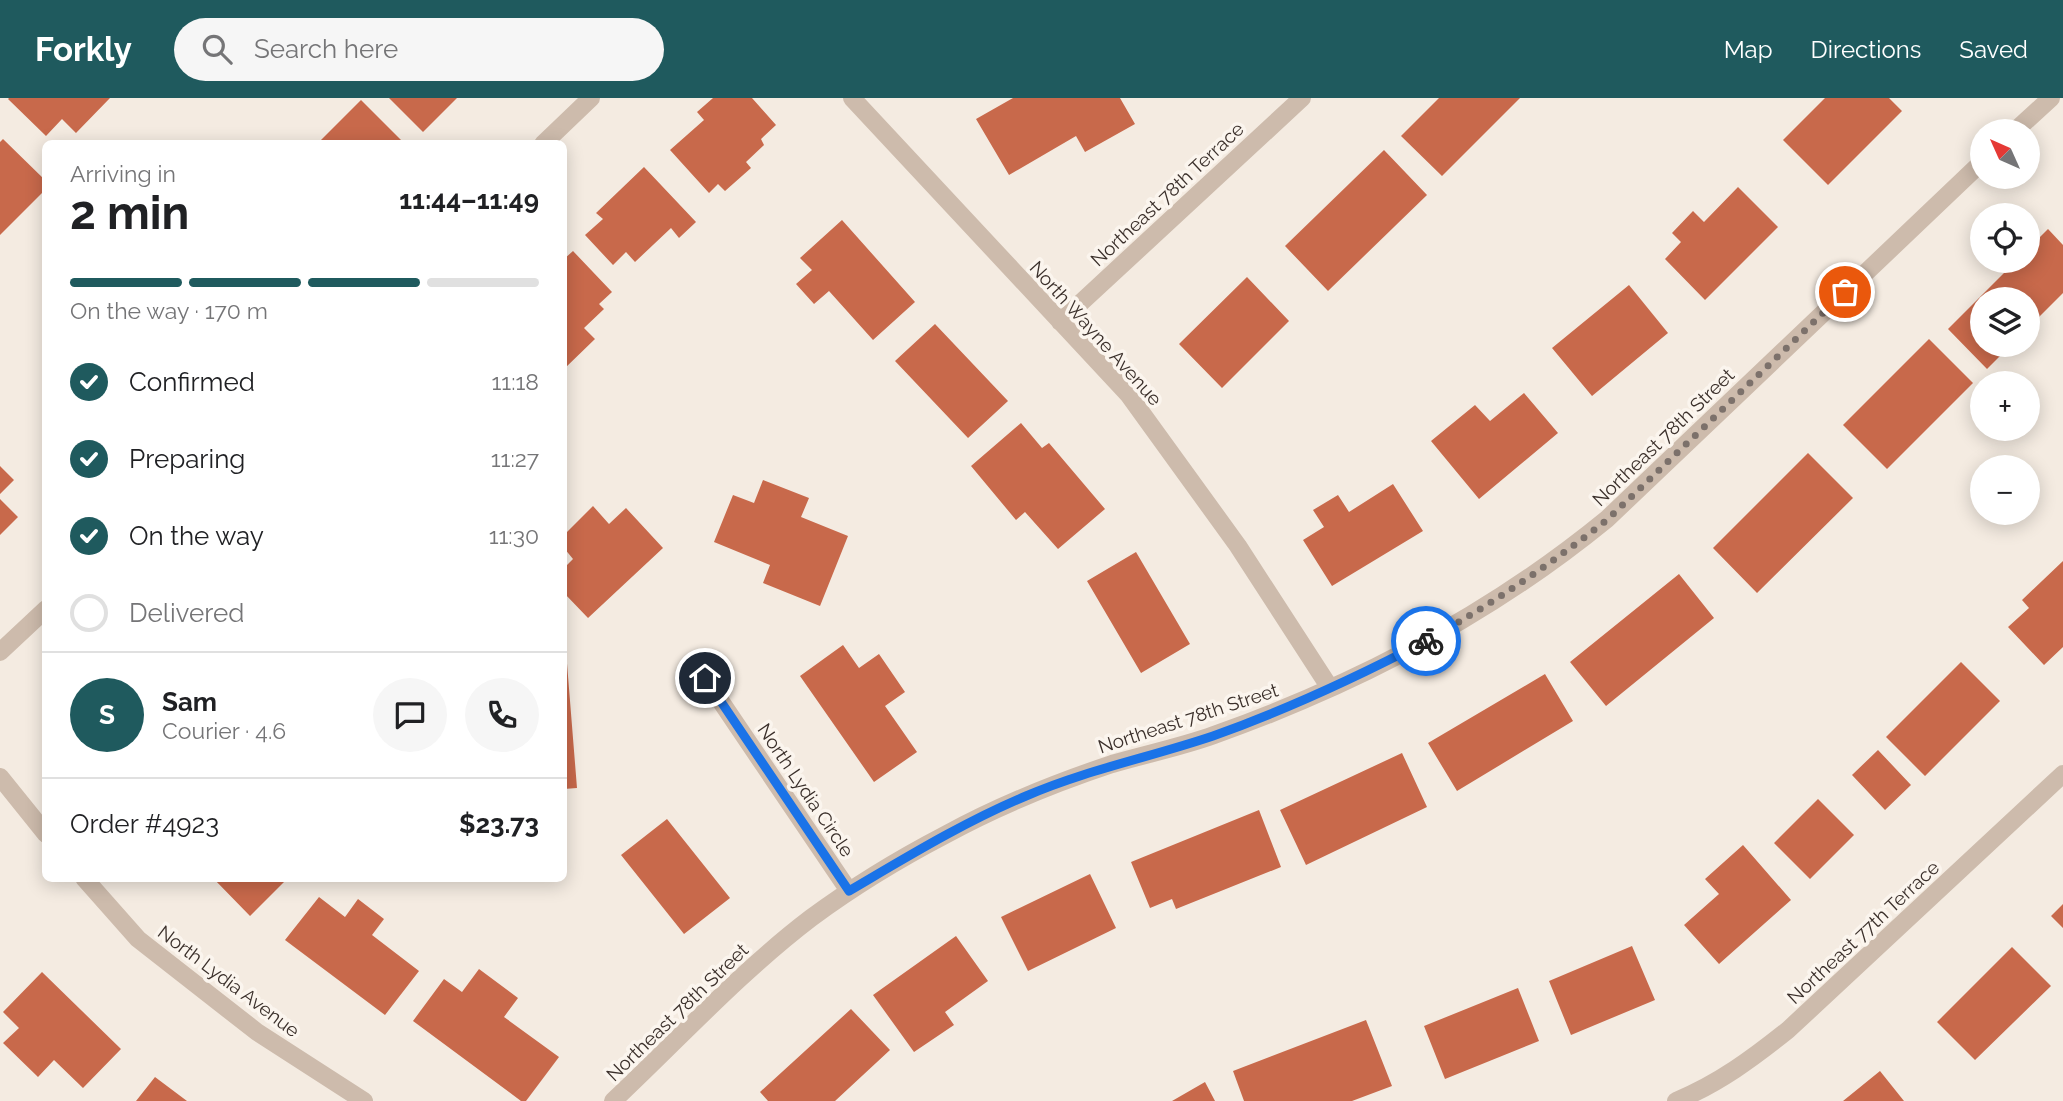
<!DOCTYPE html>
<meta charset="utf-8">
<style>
:root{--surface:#fff;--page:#f6f6f6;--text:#202124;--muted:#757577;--line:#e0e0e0;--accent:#1f5a5e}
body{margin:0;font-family:Raleway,sans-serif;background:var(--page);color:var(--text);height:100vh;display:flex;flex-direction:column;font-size:26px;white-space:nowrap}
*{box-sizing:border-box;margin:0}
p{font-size:23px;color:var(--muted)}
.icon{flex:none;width:38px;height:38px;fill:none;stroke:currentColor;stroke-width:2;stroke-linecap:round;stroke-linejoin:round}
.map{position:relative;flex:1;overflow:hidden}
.sheet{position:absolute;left:42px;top:42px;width:525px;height:742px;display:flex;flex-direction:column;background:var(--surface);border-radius:10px;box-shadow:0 4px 18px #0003}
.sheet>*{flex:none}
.needle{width:46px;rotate:315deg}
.buttons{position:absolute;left:1970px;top:21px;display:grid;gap:14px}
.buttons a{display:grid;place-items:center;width:70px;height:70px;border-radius:50%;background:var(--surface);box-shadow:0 4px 18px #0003;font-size:35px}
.pin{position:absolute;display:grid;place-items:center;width:60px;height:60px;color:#fff;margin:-30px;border:4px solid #fff;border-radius:50%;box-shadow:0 2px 7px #0007}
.courier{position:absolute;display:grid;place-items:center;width:70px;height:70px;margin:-35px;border:5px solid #1a73e8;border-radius:50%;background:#fff;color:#222;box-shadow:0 2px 9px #0007}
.headline em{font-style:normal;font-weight:700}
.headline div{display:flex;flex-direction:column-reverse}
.headline{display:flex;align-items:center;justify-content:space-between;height:119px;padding:0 28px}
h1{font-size:46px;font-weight:700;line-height:52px}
.bar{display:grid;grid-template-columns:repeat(4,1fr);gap:10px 7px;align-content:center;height:84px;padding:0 28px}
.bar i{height:9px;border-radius:5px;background:var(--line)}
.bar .selected{background:var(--accent)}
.bar p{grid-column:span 4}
.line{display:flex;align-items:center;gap:18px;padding:0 28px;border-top:2px solid var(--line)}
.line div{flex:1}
.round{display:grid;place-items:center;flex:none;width:74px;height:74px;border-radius:37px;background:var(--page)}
ol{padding:0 28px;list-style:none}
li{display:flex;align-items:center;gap:21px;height:77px}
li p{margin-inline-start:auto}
li .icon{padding:7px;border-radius:50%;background:var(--accent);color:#fff;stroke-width:4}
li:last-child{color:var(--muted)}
li i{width:38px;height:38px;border:4px solid var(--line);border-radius:50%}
header{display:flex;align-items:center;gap:42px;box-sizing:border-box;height:98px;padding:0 35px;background:var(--accent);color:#fff}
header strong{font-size:33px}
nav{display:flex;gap:38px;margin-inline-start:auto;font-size:24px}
.search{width:490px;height:63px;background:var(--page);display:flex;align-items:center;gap:18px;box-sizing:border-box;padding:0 24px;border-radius:38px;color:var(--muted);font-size:26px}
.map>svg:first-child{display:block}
</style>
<header>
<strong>Forkly</strong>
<div class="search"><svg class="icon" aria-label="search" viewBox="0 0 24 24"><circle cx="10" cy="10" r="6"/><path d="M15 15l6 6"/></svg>Search here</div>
<nav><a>Map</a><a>Directions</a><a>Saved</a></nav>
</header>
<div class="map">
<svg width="2063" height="1003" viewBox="0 0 2063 1003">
<rect width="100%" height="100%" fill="#f4ebe1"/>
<path fill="#c8694b" d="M9,0h101l-34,35 -14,-14 -16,17 -38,-37z
M389,0h68l-34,34z
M713,0h39l24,27 -15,14 3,6 -18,17 5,6 -26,23 -7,-7 -9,9 -39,-43 34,-30 -7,-8z
M1013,0h107l15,26 -50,28 -9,-16 -67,39 -33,-56z
M1439,0h81l-78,78 -41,-40z
M1825,0h64l13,13 -74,74 -45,-45z
M361,2l41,41 -2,3h-83z
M3,41l43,42v8l-46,46v-93z
M1384,52l43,45 -99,96 -43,-45z
M644,69l52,55 -17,16 -8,-10 -36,34 -9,-10 -13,13 -28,-30 18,-16 -7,-6z
M1738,89l40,40 -73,73 -40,-41 16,-17 -9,-9 21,-22 11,11z
M842,122l73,82 -42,38 -44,-49 -15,13 -18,-20 16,-14 -12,-12z
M2048,131l15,16v48l-35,35v-29h-45v46h28l-24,24 -39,-40 68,-68h12v-12z
M573,153l39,41 -13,12 5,5 -20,19 11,11 -31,30v-110z
M1247,179l42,44 -67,67 -43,-44z
M1629,187l39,48 -76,63 -40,-48z
M935,226l73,77 -40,37 -73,-77z
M1929,241l44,44 -86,86 -44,-44z
M1524,295l34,40 -79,66 -48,-58 44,-36 15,16z
M1021,325l21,25 7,-5 56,66 -47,40 -33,-37 -9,8 -45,-54z
M1808,355l45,45 -96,95 -44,-45z
M0,368l14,14 -14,14z
M763,382l46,18 -8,19 47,19 -28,70 -57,-23 7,-18 -56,-23 19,-47 21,8z
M1393,386l30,47 -91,55 -29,-46 21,-13 -11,-17 25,-15 11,17z
M0,401l18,18 -18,18z
M593,408l16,18 17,-16 37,40 -75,70 -24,-25v-25l9,-9 -9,-11v-13z
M1136,454l54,92 -49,29 -54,-92z
M2063,463v86l-19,18 -36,-38 21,-19 -7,-8z
M1679,476l35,44 -108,88 -36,-44z
M843,547l16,23 20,-14 26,38 -20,14 32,46 -43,30 -74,-106z
M566,553l11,137 -13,1v-137z
M1961,564l39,39 -75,75 -39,-39z
M1545,576l28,47 -116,70 -29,-48z
M1878,652l33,35 -26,25 -33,-35z
M1402,655l25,54 -121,58 -26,-55z
M1818,701l36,36 -44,44 -36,-36z
M1259,712l22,57 -105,42 -4,-10 -22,9 -19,-46z
M667,721l63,79 -46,36 -63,-79z
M1743,747l48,55 -72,64 -35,-39 35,-31 -14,-15z
M1090,776l26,54 -88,43 -27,-54z
M213,780h75l-38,38z
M319,799l26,20 13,-18 26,20 -12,16 47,36 -34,44 -100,-75z
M2063,806v24l-12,-12z
M956,838l32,45 -43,31 9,13 -40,27 -41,-57z
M1632,848l23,54 -84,35 -22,-54z
M2012,849l39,39 -76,74 -38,-38z
M479,871l39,29 -14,19 55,40 -33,44h-5l-108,-80 31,-42 18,13z
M42,874l79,77 -38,39 -29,-28 -16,17 -35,-34 16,-15 -16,-16z
M1518,890l21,53 -94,38 -21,-53z
M851,911l39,41 -55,51h-67l-8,-9z
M1366,922l26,66 -40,15h-108l-11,-30z
M1880,973l24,30h-61z
M155,979l32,24h-51z
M1205,984l10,19h-43z"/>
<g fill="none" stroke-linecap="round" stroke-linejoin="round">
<path stroke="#cdbbac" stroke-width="18" d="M852,0l276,296 110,152 92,142
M2015,33l36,-33
M543,46l48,-46
M1060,224l242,-224
M0,554l46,-43
M705,580l144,213
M0,679l46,57
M84,780l54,61 119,93 107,69
M613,1003c65,-61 127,-129 198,-183 42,-31 88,-59 134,-83 53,-29 110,-52 167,-71 34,-10 69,-17 102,-29 141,-50 277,-121 393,-216l376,-358
M1676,1003c42,-17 77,-43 112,-71l275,-256"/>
</g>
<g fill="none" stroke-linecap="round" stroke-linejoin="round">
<path stroke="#7c716b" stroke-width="7" stroke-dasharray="0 12.6" d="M1426,543c64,-36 124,-76 182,-122l237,-227"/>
<path stroke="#1a73e8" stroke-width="9" d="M705,580l144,213c58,-34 115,-69 177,-95 60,-26 125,-39 187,-60 73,-26 144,-59 213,-95"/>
</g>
<g text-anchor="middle" stroke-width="7" stroke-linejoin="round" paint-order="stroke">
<g font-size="19" fill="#3b302b" stroke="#fbf5ee">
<text transform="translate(1167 96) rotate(-43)" y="7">Northeast 78th Terrace</text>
<text transform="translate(1096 235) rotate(48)" y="7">North Wayne Avenue</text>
<text transform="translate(1663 339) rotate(-44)" y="7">Northeast 78th Street</text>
<text transform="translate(1188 620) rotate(-18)" y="7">Northeast 78th Street</text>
<text transform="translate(806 692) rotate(56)" y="7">North Lydia Circle</text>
<text transform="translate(1863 834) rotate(-43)" y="7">Northeast 77th Terrace</text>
<text transform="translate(229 883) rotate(37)" y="7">North Lydia Avenue</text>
<text transform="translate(677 914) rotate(-44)" y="7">Northeast 78th Street</text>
</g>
</g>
</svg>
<div class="buttons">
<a><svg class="needle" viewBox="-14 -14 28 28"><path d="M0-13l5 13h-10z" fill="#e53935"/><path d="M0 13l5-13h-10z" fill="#757577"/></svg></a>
<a><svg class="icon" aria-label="locate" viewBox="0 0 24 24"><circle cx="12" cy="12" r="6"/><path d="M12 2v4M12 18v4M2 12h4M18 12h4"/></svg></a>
<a><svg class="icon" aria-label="layers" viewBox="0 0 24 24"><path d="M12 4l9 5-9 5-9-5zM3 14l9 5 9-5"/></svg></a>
<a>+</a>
<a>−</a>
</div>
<div class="pin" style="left:1845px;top:194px;background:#ea580c"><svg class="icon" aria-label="bag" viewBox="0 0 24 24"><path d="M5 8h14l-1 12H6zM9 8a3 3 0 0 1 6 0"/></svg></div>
<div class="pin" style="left:705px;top:580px;background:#1f2937"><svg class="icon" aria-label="home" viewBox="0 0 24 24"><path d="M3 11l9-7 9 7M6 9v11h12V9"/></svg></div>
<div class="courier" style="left:1426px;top:543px"><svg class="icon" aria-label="bike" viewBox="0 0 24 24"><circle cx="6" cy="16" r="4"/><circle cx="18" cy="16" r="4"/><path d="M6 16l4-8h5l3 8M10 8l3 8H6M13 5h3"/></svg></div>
<section class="sheet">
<div class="headline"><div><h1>2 min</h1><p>Arriving in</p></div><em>11:44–11:49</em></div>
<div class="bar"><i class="selected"></i><i class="selected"></i><i class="selected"></i><i></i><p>On the way · 170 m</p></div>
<ol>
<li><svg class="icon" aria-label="check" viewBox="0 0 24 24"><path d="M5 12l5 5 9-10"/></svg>Confirmed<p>11:18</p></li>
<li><svg class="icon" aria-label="check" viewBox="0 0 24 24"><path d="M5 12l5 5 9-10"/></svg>Preparing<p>11:27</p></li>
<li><svg class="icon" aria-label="check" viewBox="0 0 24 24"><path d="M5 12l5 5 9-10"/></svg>On the way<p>11:30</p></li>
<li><i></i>Delivered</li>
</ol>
<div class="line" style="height:126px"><b class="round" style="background:var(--accent);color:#fff">S</b><div><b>Sam</b><p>Courier · 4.6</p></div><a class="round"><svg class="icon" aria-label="chat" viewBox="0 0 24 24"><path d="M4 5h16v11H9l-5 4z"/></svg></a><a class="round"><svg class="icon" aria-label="phone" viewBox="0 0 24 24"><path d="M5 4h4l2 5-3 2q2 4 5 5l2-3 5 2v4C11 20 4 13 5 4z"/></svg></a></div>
<div class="line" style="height:91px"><div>Order #4923</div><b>$23.73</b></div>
</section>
</div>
